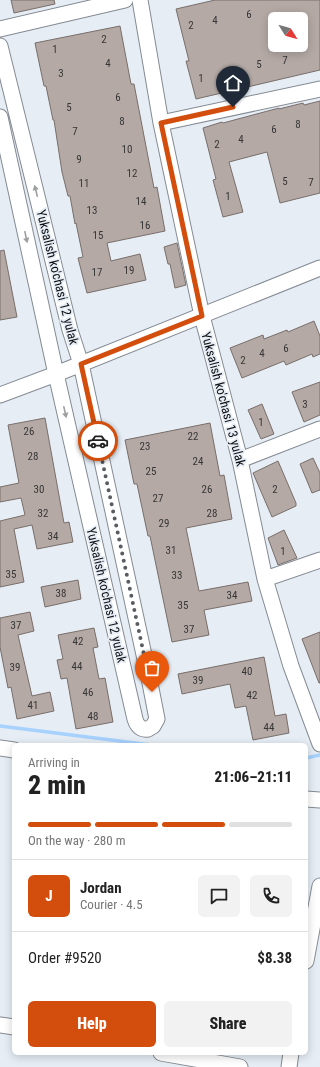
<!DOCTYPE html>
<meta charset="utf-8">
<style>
:root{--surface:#fff;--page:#f2f2f2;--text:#222;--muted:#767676;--line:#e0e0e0;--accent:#d34e0d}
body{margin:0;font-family:"Roboto Condensed",sans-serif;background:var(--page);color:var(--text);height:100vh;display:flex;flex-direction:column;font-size:15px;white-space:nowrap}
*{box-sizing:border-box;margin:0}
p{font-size:13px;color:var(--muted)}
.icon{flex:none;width:22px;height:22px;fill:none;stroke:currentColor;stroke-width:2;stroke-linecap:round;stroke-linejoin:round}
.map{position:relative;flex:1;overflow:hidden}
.side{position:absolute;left:12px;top:743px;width:296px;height:312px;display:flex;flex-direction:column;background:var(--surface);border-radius:6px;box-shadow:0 2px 10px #0003}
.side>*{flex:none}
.needle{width:26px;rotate:127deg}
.fabs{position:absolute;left:268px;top:12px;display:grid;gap:8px}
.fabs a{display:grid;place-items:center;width:40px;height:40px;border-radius:6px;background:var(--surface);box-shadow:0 2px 10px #0003;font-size:20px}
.pin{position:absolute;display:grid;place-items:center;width:34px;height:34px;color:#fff;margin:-41px -17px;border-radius:50% 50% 50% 0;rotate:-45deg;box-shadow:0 0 4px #0007}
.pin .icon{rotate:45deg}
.courier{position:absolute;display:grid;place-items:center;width:40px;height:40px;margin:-20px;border:3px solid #d34e0d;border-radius:50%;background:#fff;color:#222;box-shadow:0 1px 5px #0007}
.head em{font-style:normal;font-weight:800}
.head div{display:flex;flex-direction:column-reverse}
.head{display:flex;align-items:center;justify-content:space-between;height:68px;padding:0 16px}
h1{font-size:26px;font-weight:800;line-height:30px}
.bar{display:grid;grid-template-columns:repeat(4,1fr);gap:6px 4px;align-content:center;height:48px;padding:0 16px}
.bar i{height:5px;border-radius:3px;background:var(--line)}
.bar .selected{background:var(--accent)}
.bar p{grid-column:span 4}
.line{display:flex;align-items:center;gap:10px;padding:0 16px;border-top:1px solid var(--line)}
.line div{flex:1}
.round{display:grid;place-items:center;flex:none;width:42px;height:42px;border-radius:6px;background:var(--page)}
.primary-button{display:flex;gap:8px;margin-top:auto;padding:8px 16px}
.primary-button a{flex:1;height:46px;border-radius:6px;background:var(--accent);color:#fff;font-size:16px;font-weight:800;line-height:46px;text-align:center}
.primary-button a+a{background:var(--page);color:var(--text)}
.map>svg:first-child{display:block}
</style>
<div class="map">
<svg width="320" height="1067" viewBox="0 0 320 1067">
<rect width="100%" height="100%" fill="#e6edf5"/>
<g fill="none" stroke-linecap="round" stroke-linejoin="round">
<path stroke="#a7d2fd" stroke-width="3.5" d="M0,726l151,19
M306,758l14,-3"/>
</g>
<path fill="#b4a9a5" stroke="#786e6a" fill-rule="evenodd" d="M11,0h43l1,4 -41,9z
M215,0h105v70l-124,29 -10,-38h3l-13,-52zM275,19h26v26h-26z
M120,26l11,58h3l20,104 3,-1 8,44 -58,12 4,18 29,-7 6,26 -59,13 -9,-35 5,-1 -7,-34 -1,1 -5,-28h-2l-6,-24 -8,-52h-1l-7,-34h-2l-9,-43z
M320,101v92l-40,10 -13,-51 -38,10 14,50 -20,5 -10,-37 3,-1 -13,-51 19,-6 1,1 56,-15v1l24,-6 1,2z
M177,243l9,42 -11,3 -5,-24h-2l-4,-17z
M4,250l13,67 -17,3v-69z
M314,321l6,15v18l-7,3 -1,-3 -26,11 -2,-4 -42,17 -12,-30 33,-13 1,4 23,-9 1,2z
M320,382v33l-16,7 -12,-30z
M262,404l12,30 -13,5 -13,-29z
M45,418l19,105 5,-1 4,20 -36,7 -5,-24 -18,4 10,53 -24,5v-66l25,-6 -4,-17 -21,4v-15l19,-4 -11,-58z
M210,423l10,53 4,-1 8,44 -46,9 13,63 49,-9 4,19 -48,9 5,25 -37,7 -22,-106h-2l-11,-52h-3l-9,-44z
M313,458l7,15v17l-8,3 -12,-29z
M278,461l18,42v3l-24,11 -19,-44z
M284,530l13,28 -19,7 -10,-27z
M78,580l3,19 -36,8 -4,-20z
M30,612l4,19 -16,4 14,61 18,-4 4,19 -37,8 -6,-32 -3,1 -8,-41v-29z
M94,628l4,19 -5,1 6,31 6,-1 8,44 -37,7 -9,-51 -6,1 -4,-19 6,-1 -5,-24z
M320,632v51h-1l-17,-44z
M264,657l11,59 11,-2 3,19 -36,7 -7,-34 -11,2 -5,-24 -48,10 -4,-20z"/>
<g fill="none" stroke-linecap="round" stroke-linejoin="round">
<g stroke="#858b93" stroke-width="17">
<path id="minor" d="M140,0l21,123 41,193 38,144 25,119 26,87 29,78
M0,29l125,-29
M0,46l70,284 11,34 68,314 8,41 -4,7 -5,3c-7,1 -11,-3 -13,-10l-79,-345 -56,-257
M161,123l159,-34
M0,395l56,-21 264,-106
M240,460l80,-31
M265,579l55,-19
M0,748l14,2
M306,799l14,1
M306,961l14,-75
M0,1025l14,2
M161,1053l79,14
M289,1067l2,-14"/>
</g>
<use href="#minor" stroke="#fff" stroke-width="15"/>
</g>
<defs><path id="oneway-solid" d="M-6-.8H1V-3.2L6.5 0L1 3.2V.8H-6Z"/></defs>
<g fill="#9e9fa0">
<use href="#oneway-solid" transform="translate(36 191) rotate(-104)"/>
<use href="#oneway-solid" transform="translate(26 237) rotate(78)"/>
<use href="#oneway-solid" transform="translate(65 412) rotate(77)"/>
</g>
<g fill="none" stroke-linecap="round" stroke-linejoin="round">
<path stroke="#595d61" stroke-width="4" stroke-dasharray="0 7.2" d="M98,441l54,251"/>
<path stroke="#d34e0d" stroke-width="5" d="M98,441l-17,-77 121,-48 -41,-193 72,-16"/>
</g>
<g text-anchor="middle" stroke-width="3.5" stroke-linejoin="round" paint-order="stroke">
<g font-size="11" fill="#373637">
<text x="249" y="18">6</text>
<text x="215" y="24">4</text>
<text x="191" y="29">2</text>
<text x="104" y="43">2</text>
<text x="55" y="53">1</text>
<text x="285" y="64">7</text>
<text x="108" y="67">4</text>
<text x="259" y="68">5</text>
<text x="61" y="77">3</text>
<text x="201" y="82">1</text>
<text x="118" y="101">6</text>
<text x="69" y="111">5</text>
<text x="122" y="125">8</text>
<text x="298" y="128">8</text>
<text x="274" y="133">6</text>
<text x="75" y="135">7</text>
<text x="241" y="143">4</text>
<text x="217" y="148">2</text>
<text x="127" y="153">10</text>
<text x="79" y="163">9</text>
<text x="132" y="177">12</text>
<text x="285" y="185">5</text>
<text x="311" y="186">7</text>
<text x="84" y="187">11</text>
<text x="228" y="200">1</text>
<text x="141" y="205">14</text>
<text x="92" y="214">13</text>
<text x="145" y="229">16</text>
<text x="98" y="239">15</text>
<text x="129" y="274">19</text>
<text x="97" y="276">17</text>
<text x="286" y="352">6</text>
<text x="262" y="357">4</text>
<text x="243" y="364">2</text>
<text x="305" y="408">3</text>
<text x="261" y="426">1</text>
<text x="29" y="435">26</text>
<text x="193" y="440">22</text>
<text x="145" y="450">23</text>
<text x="33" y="460">28</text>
<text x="198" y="465">24</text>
<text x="151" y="475">25</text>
<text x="39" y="493">30</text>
<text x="207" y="493">26</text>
<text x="275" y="493">2</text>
<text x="158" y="502">27</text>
<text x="43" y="517">32</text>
<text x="212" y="517">28</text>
<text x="164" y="527">29</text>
<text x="53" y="540">34</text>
<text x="171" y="554">31</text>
<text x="283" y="555">1</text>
<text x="11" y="578">35</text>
<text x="177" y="579">33</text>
<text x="61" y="597">38</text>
<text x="232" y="599">34</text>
<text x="183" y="609">35</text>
<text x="16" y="629">37</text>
<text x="189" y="633">37</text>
<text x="78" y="645">42</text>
<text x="77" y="670">44</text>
<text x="15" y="671">39</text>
<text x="247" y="675">40</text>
<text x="198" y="684">39</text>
<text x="88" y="696">46</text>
<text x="252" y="699">42</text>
<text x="33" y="709">41</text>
<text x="93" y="720">48</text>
<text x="269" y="731">44</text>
</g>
<g font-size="13" fill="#0d0f12" stroke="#e6edf5">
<text transform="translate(58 277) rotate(76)" y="5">Yuksalish ko'chasi 12 yulak</text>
<text transform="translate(224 399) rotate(75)" y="5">Yuksalish ko'chasi 13 yulak</text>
<text transform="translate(107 595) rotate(77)" y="5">Yuksalish ko'chasi 12 yulak</text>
</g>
</g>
</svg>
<div class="fabs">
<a><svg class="needle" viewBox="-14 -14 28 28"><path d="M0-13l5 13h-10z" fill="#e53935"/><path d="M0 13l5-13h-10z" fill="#767676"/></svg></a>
</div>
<div class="pin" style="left:152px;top:692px;background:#ea580c"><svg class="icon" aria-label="bag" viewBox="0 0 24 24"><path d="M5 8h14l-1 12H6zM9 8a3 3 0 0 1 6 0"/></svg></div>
<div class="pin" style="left:233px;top:107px;background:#1f2937"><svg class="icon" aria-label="home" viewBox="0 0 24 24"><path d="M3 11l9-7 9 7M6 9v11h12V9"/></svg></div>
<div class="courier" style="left:98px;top:441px"><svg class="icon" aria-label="car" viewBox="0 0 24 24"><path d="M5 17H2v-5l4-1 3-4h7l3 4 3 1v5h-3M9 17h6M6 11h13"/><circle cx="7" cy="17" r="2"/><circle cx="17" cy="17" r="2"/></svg></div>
<section class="side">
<div class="head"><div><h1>2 min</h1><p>Arriving in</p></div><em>21:06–21:11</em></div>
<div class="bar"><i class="selected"></i><i class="selected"></i><i class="selected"></i><i></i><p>On the way · 280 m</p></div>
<div class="line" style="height:72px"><b class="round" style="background:var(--accent);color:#fff">J</b><div><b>Jordan</b><p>Courier · 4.5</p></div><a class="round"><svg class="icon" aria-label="chat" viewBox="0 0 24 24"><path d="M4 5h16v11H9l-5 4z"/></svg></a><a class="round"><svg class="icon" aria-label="phone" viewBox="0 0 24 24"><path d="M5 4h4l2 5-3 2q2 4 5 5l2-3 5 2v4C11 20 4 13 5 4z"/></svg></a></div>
<div class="line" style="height:52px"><div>Order #9520</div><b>$8.38</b></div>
<div class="primary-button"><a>Help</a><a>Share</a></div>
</section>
</div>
